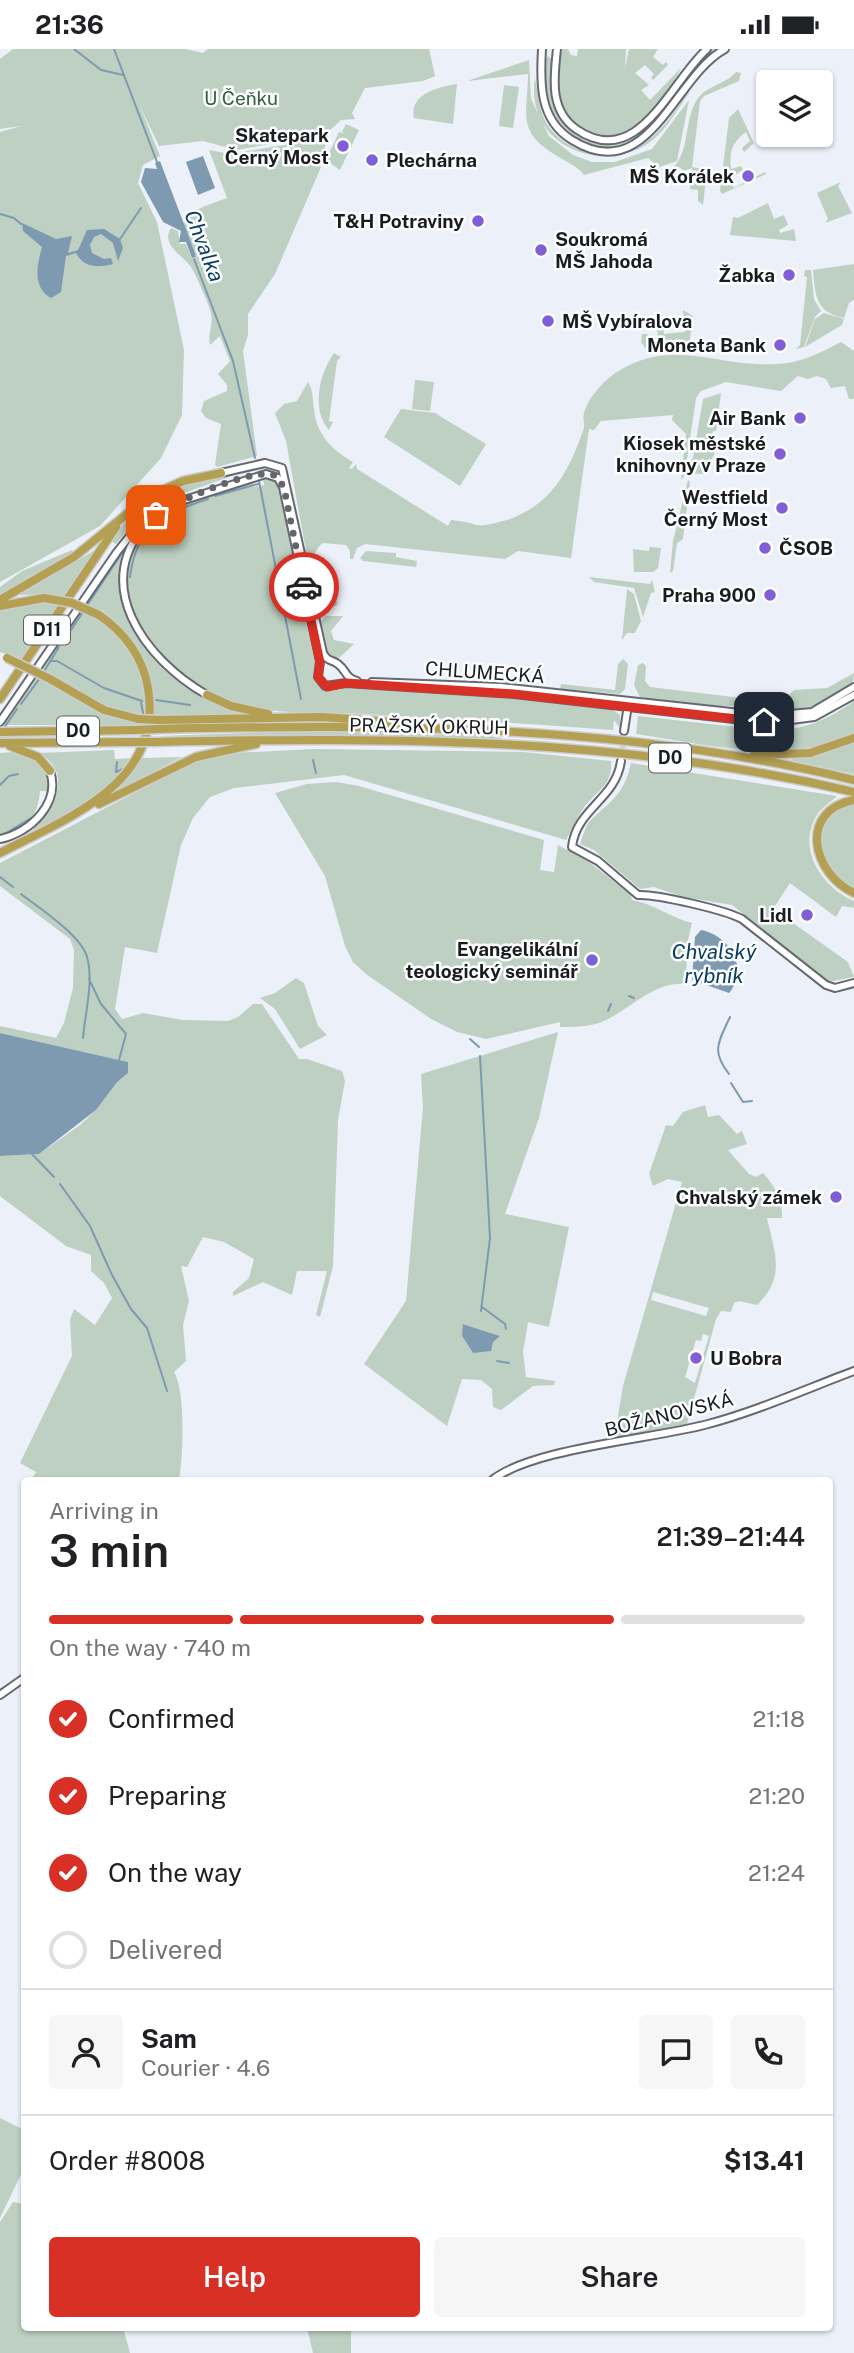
<!DOCTYPE html>
<meta charset="utf-8">
<style>
:root{--surface:#fff;--page:#f6f6f6;--text:#202124;--muted:#757577;--line:#e0e0e0;--accent:#d93025}
body{margin:0;font-family:"Public Sans",sans-serif;background:var(--page);color:var(--text);height:100vh;display:flex;flex-direction:column;font-size:26px;white-space:nowrap}
*{box-sizing:border-box;margin:0}
p{font-size:23px;color:var(--muted)}
.icon{flex:none;width:38px;height:38px;fill:none;stroke:currentColor;stroke-width:2;stroke-linecap:round;stroke-linejoin:round}
.map{position:relative;flex:1;overflow:hidden}
.drawer{position:absolute;left:21px;top:1428px;width:812px;height:854px;display:flex;flex-direction:column;background:var(--surface);border-radius:7px;box-shadow:0 2px 5px #0004}
.drawer>*{flex:none}
.tools{position:absolute;left:756px;top:21px;display:grid;gap:14px}
.tools a{display:grid;place-items:center;width:77px;height:77px;border-radius:7px;background:var(--surface);box-shadow:0 2px 5px #0004;font-size:35px}
.pin{position:absolute;display:grid;place-items:center;width:60px;height:60px;color:#fff;margin:-30px;border-radius:14px;box-shadow:0 4px 10px #0006}
.courier{position:absolute;display:grid;place-items:center;width:70px;height:70px;margin:-35px;border:5px solid #d93025;border-radius:50%;background:#fff;color:#222;box-shadow:0 2px 9px #0007}
.head em{font-style:normal;font-weight:600}
.head div{display:flex;flex-direction:column-reverse}
.head{display:flex;align-items:center;justify-content:space-between;height:119px;padding:0 28px}
h1{font-size:46px;font-weight:600;line-height:52px}
.bar{display:grid;grid-template-columns:repeat(4,1fr);gap:10px 7px;align-content:center;height:84px;padding:0 28px}
.bar i{height:9px;border-radius:5px;background:var(--line)}
.bar .active{background:var(--accent)}
.bar p{grid-column:span 4}
.line{display:flex;align-items:center;gap:18px;padding:0 28px;border-top:2px solid var(--line)}
.line div{flex:1}
.round{display:grid;place-items:center;flex:none;width:74px;height:74px;border-radius:7px;background:var(--page)}
ol{padding:0 28px;list-style:none}
li{display:flex;align-items:center;gap:21px;height:77px}
li p{margin-inline-start:auto}
li .icon{padding:7px;border-radius:50%;background:var(--accent);color:#fff;stroke-width:4}
li:last-child{color:var(--muted)}
li i{width:38px;height:38px;border:4px solid var(--line);border-radius:50%}
.action{display:flex;gap:14px;margin-top:auto;padding:14px 28px}
.action a{flex:1;height:80px;border-radius:7px;background:var(--accent);color:#fff;font-size:28px;font-weight:600;line-height:80px;text-align:center}
.action a+a{background:var(--page);color:var(--text)}
.status{display:flex;justify-content:space-between;align-items:center;height:49px;padding:0 35px;background:var(--surface);direction:ltr}
.status svg{height:19px;fill:currentColor}
.map>svg:first-child{display:block}
</style>
<div class="status"><b>21:36</b><svg viewBox="0 0 49 12"><path d="M0 12V9h3v3zM5 12V6h3v6zM10 12V3h3v9zM15 12V0h3v12zM26 1h20v11H26zM47 4h2v5h-2z"/></svg></div>
<div class="map">
<svg width="854" height="2304" viewBox="0 0 854 2304">
<rect width="100%" height="100%" fill="#ecf0f9"/>
<path fill="#bdd0c1" fill-rule="evenodd" d="M13,0h173l17,4 5,-4h221l6,27 -12,5 -58,7 -13,25 3,6 -14,1 -15,14 -90,16 -33,-9 -44,5 -20,-42 21,52 -17,9 -5,18 19,39 27,128 -2,65 -21,43 -61,68 -100,56v-450l21,-6 -21,3v-70z
M560,0h8l3,6 6,1 1,-7h48l-1,20 4,-20h29l-5,8 10,8 3,-3 2,3 -15,15 -2,-2 3,-4 -9,-9 -10,8 14,12 -8,5 9,10 31,-32c-17,34 -57,88 -100,61 -11,-7 -20,-18 -22,-31 -3,-16 0,-33 1,-49z
M709,0h13c-25,28 -65,86 -99,97 -47,16 -79,-29 -79,-70 0,-8 -1,-14 4,-20l4,4c-1,14 -3,30 1,43 10,33 51,48 81,32 23,-13 57,-64 75,-86z
M529,11l2,39 18,37 24,19 19,7h23l37,-13 37,-49 -12,61 -18,6 -11,-9 -64,17c-7,-9 -17,-13 -27,-19 -42,-25 -29,-42 -29,-82l-61,7z
M736,23l5,1 -2,8 -35,15 -4,5 -8,66 15,3 -4,35 -5,-4v-11l-8,-1 2,-21 -8,3 -5,-4 -6,1c17,-18 11,-46 23,-67 10,-16 29,-16 40,-29z
M535,29c3,15 4,33 12,46 23,35 75,40 105,13 15,-12 26,-31 37,-46v2c-13,18 -25,42 -45,53 -52,28 -119,-5 -109,-68z
M457,35l-4,40 -39,-6c-5,-24 24,-31 43,-34z
M504,36l15,2 -6,41 -14,-2z
M738,60l16,34 -10,9 -2,-4 8,-7 -4,-9c-14,10 -17,20 -15,37l10,-3 2,4 -15,9 6,9 31,-16 1,2 -44,20 -2,-3 9,-73z
M346,75l13,6 -19,40 -14,-10 13,-28 6,2 -3,-2z
M326,89l-3,23 -10,1 8,5 -46,107 -27,40v21l-5,16 14,105 -40,11 -2,-2 6,-41 -15,-6 -5,-7 3,-10 23,-10v-6l-9,-11 12,-13 -10,-25 -10,9c-3,-12 4,-21 1,-32 -1,-7 -16,-40 -20,-46 -7,-11 -31,-22 -20,-39l7,3 2,13h6l6,15 5,-2 -14,-33c5,-15 29,-20 44,-26l-18,-48 21,4z
M841,133l-3,4 14,27 -27,10 3,-4 -11,-26z
M768,154l6,16 10,-4 4,10 -9,5 1,3 14,-4 2,12 -66,-6 3,-18 5,1z
M854,215v36l-5,3 -5,15c-28,-5 -29,-23 -31,-48z
M805,221h6l3,29 7,12 -6,6 -11,30 -8,2 4,-4 7,-68 -3,-1z
M683,261l10,6 -4,30 -44,2 -4,-6 1,-8h5l2,6 9,-2 -2,-19 -11,1 -3,8 -4,-9 24,-3 2,18 21,-2z
M824,264l20,6 -2,6 -37,22 10,-28z
M841,293l13,9v48h-5l-4,-13 -14,2 -5,-9 -9,-3 -9,3 -10,-3 -17,15 -55,-9 -25,9 -5,7 -9,61 -9,9 5,-7 3,-27 -14,-14 1,-5 -72,6 -7,9 -5,-1 -18,129 -53,-7 -13,8 -140,-15 -8,4 -4,11h-3v-8l-4,-6 -23,-2c-17,12 -8,39 -8,57l16,2 1,-4 6,5 -2,3h-16l-5,-5 -29,-160 -11,-28 9,-9 13,-3 11,-19c6,10 4,16 6,27 2,25 18,41 39,53l-4,6 3,1 4,-5 1,5 91,57 3,-6c9,1 17,2 25,5 9,2 22,-3 31,-5 44,-15 61,-47 76,-89 3,-7 -1,-10 1,-18 4,-15 20,-33 33,-41 56,-36 101,-4 160,-8 24,-1 43,-11 64,-22z
M334,304l7,4 -4,4 -8,60 4,1 -4,8c-18,-20 -10,-56 5,-77z
M415,331l19,2 -4,29 -18,-2z
M721,344l-5,38h-3l-2,6 4,2 -1,16 -11,19 -16,-1 -6,7 1,-9 11,-13 10,-59z
M401,360l34,4 51,31 -26,42 -76,-49z
M251,420l-92,33 -21,15 -22,27 -6,-4c40,-52 81,-56 141,-71z
M263,429l11,2 8,15 35,168 -2,13 6,11 9,3 14,-4 162,10 104,12 10,7v13l-6,-8 -1,10c-83,-6 -166,-11 -249,-16 -44,-3 -88,3 -131,-12 -50,-17 -105,-66 -105,-121 0,-71 71,-83 124,-101l2,7 10,-2z
M688,431l2,2 -7,57 -6,4 -4,28 -3,2 3,-32z
M128,494c-23,63 15,117 68,150 13,8 32,13 43,22h-85c0,-51 -18,-72 -52,-105l-5,8c34,26 47,55 50,97 -41,-1 -73,-27 -106,-47z
M650,498l11,1 -3,20 -5,4h-19l-1,-23 16,2z
M72,501l1,3 -73,42v-8l22,-16z
M95,501l-73,109 -22,-7v-42l52,-8v-8l-33,1z
M366,502l30,2v4l21,4 -1,6 -53,-6 -3,-3z
M589,528l61,7 2,-4 3,12 -4,1 -8,24 -9,-29 -40,-6z
M627,540l7,5 7,27 -6,12h-8l-5,7z
M326,567h17l-12,15 3,9 20,4 -16,15 -12,-5 -6,-31z
M623,610l5,5 -3,25 -5,5 -60,-5 1,-5 54,6 3,-26z
M643,614l3,3 -1,15 5,6 100,12 -1,6 -38,2 -71,-10 -6,-12 4,-20z
M854,624l-1,10 -28,20 -29,7 -6,-2v-14l4,-4 33,-2z
M36,627l66,37 34,8v4h-134z
M854,652v33c-71,31 -144,11 -218,0l2,-18 134,15c32,-1 57,-12 82,-30z
M307,682l184,5 14,3 -345,-3z
M854,693v32l-65,-14 35,-6z
M315,700l208,3 88,9c2,26 -15,29 -28,48 -6,9 -11,20 -17,31l-222,-65 -110,13 -24,9 -17,21 -12,27 -24,108 -32,-6 -10,62 7,10 21,-6 40,7 45,1 10,-4 15,-13h9l37,55h8l35,12 3,10 -7,39 -5,146 -13,51 -4,-2 11,-44h-30l-5,24 -29,-13 -30,14v-4l16,-14 5,-19 -30,-17 -21,-5 -16,30 -6,-1 8,35 -6,24 3,36 -12,11c12,20 9,85 5,108h-148l5,-8 -16,-9 52,-107 -2,-36 4,-11 21,16 17,-27 -8,-15 -13,-12v-16l-25,-9 -66,-50v-40l39,-2 41,-29 16,-15 32,-48 -128,-29v-7l56,12 8,-15 9,-35 1,-38 -4,-11 -70,-53v-23l192,-100 39,-10z
M114,701l1,9 18,-1c-30,37 -62,54 -104,76 20,-20 49,-61 9,-81z
M14,703c29,9 42,20 32,51v-12h-6c-2,27 -14,37 -40,45v-83z
M182,708l-66,34 -1,-1 26,-32z
M631,714l206,33c-6,6 -15,11 -20,19 -21,34 5,72 37,86v7l-12,-2 -6,11 -46,-34 -17,26 75,53 6,15 -26,5 -96,-77 -49,-8 -29,-10 -14,2 -46,-39 -14,-6c3,-7 5,-17 9,-22 21,-21 35,-26 42,-59z
M336,733l23,4 185,54 -4,30 14,2 4,-27 31,17 42,33 1,5c20,3 39,18 60,23l-5,21 -1,40c-33,-4 -59,29 -87,39 -13,4 -26,4 -39,4v-5l-74,17 -29,-7 -26,-13 -65,-45 -13,-12 -8,-16 -20,-70 -50,-83 32,-9z
M854,755v86c-37,-21 -51,-73 0,-86z
M296,929l8,5 14,43 9,9 -27,14 -25,-40 -15,-11 15,-5z
M558,983l-19,86 -34,96 64,13 -20,100 -21,-5 -5,30 3,25 29,4 -1,4 -21,1 -32,24 -8,-3 -1,-18 -11,-9 -19,-1 -15,47 -83,-62 42,-63 17,-194 -2,-33zM464,1275l36,12 -27,17 -11,-17z
M705,1056l3,12 11,-2 18,19 5,-3 5,13 -19,6 21,24 7,3 7,-4c12,13 20,28 19,45h-15c8,36 19,59 -10,87l-18,-4 -5,2 -3,9 -10,-1 -5,8 -29,105 -73,15 9,-53 59,-204 -14,-3 -15,7 -4,-12 17,-49 7,1 10,-14zM653,1243l56,16 -3,8 -55,-16zM703,1285l6,2 -14,47 -10,-6 11,-37 5,1z
M0,2069l24,12v38l-24,50z
M13,2153l11,2v123l99,1 7,25h-130v-131z
M307,2279h44v25h-38z"/>
<path fill="#7d9ab1" d="M203,107l12,32 -17,7 -12,-33z
M160,112l35,92 1,4 -4,1 -6,-16h-7l2,-11 -18,-9 -22,-40 4,-14 12,1 -2,-6z
M22,174l34,16 16,-3 -4,17 10,-3 9,-20 17,-1 16,10 3,9 -5,13 -5,-18 -12,-9 -7,3 -4,8 2,8 12,6 7,-1 2,6c-15,4 -29,4 -37,-11l-10,3 -5,36 -10,6c-19,-11 -14,-33 -9,-51l-19,-16z
M701,881c28,5 49,38 28,63l-37,-13 3,-43z
M0,984l128,29v11l-11,9 -21,28 -57,44 -39,2z
M463,1275l37,12 -7,6 -2,9 -18,2 -11,-17z"/>
<g fill="none" stroke-linecap="round" stroke-linejoin="round">
<path stroke="#7d9ab1" stroke-width="2" d="M74,0l27,21 22,5
M114,0l43,113
M0,165l14,4 7,6
M120,190l21,-31
M194,210l39,102 22,97
M259,432l42,218
M215,447l43,-12
M130,528c6,-51 33,-63 78,-78
M86,558l36,-54
M63,593l20,-30
M50,612h7l47,27 38,13
M43,624l16,-26
M156,651l34,5
M141,654l3,14
M21,655l19,-26
M4,679l13,-19
M313,711l3,13
M117,713l-1,10 9,-4
M0,736l9,-9 9,-2
M6,784l25,-15
M0,786h1
M0,828l13,10
M21,845c18,14 60,41 66,63 7,24 -2,56 -4,81
M89,930l12,25 25,30 -7,26
M629,947l5,2
M608,962l3,-7
M470,990l9,8
M480,1007l10,182 -9,73
M729,1025c-18,-23 -11,-31 1,-57
M731,1034l12,19 9,-1
M31,1104l23,24
M60,1135l30,42 22,49 19,34 16,19 20,63
M482,1258l23,17 1,5
M497,1312l12,2"/>
<path stroke="#cdd0d8" stroke-width="6" stroke-dasharray="6 3" stroke-linecap="butt" d="M622,708l2,-26"/>
<g stroke="#666971" stroke-width="10">
<path id="secondary" d="M542,0c-2,34 -3,71 30,91 77,48 102,-64 153,-91
M557,0c-3,28 -8,61 19,80 62,43 94,-47 131,-80
M221,424l44,-10 17,5 41,185c5,9 8,6 15,11 9,7 7,14 19,17
M151,470c-64,63 -6,141 56,176
M372,633l129,5 268,29 43,-4 42,-25
M0,673l117,-170 24,-30 28,-17 97,-31 12,4 5,9 37,174 -2,16 7,9 21,-3 168,11 255,29 45,-6 40,-22
M624,682l4,-26
M621,712c-5,38 -45,48 -49,86l26,14 40,34c19,-1 87,15 104,24l84,66 9,3 19,-5
M0,790c30,-6 61,-36 50,-68
M491,1432c39,-33 163,-42 217,-57 49,-13 98,-35 146,-53
M0,1646l24,-17"/>
</g>
<g stroke="#cdcdce" stroke-width="11">
<path id="highway" d="M0,551l74,-43 75,-61 34,-15 38,-8
M0,557l44,-8
M50,630l54,31 34,9
M207,646l24,11 37,8
M0,650l116,-172
M160,671l162,-3 84,6
M159,680c233,-5 467,-5 695,51
M0,683l136,-2
M155,693c240,-5 464,-5 699,50
M0,694l133,-1
M10,697l28,11 12,14
M754,706l56,-2 44,-15
M854,751c-56,11 -42,73 0,93
M99,755l97,-47 60,-13
M0,804c68,-35 164,-70 148,-165 -5,-31 -24,-56 -49,-73"/>
</g>
<use href="#secondary" stroke="#fff" stroke-width="6"/>
<use href="#highway" stroke="#b4a053" stroke-width="8"/>
<g stroke="#cdcdce" stroke-width="11" stroke-linecap="butt">
<path id="highway-bridge" d="M44,549l28,5 27,12
M7,609l43,21
M138,670l22,1
M136,681l23,-1
M133,693h22"/>
</g>
<use href="#highway-bridge" stroke="#b4a053" stroke-width="8"/>
</g>
<g fill="none" stroke-linecap="round" stroke-linejoin="round">
<path stroke="#64666b" stroke-width="7" stroke-dasharray="0 12.6" d="M156,466c20,-14 89,-43 112,-41 11,0 14,10 17,19l19,94"/>
<path stroke="#d93025" stroke-width="9" d="M304,538l16,76 -2,14 9,10 19,-4 168,11 250,28"/>
</g>
<g fill="#805ed8" stroke="#fcfdff" stroke-width="2.5">
<circle cx="343" cy="97" r="7"/>
<circle cx="372" cy="111" r="7"/>
<circle cx="748" cy="127" r="7"/>
<circle cx="478" cy="172" r="7"/>
<circle cx="541" cy="201" r="7"/>
<circle cx="789" cy="226" r="7"/>
<circle cx="548" cy="272" r="7"/>
<circle cx="780" cy="296" r="7"/>
<circle cx="800" cy="369" r="7"/>
<circle cx="780" cy="405" r="7"/>
<circle cx="782" cy="459" r="7"/>
<circle cx="765" cy="499" r="7"/>
<circle cx="770" cy="546" r="7"/>
<circle cx="807" cy="866" r="7"/>
<circle cx="592" cy="911" r="7"/>
<circle cx="836" cy="1148" r="7"/>
<circle cx="696" cy="1309" r="7"/>
</g>
<g text-anchor="middle" stroke-width="5" stroke-linejoin="round" paint-order="stroke">
<g fill="#fcfdff" stroke="#5e6062" stroke-width="2">
<rect x="24" y="566.5" width="46" height="29" rx="5"/>
<rect x="57" y="667.5" width="42" height="29" rx="5"/>
<rect x="649" y="694.5" width="42" height="29" rx="5"/>
</g>
<g font-size="18" font-weight="bold" fill="#1b1c1f">
<text x="47" y="587">D11</text>
<text x="78" y="688">D0</text>
<text x="670" y="715">D0</text>
</g>
<g font-size="19" fill="#31613f" stroke="#fcfdff">
<text x="241" y="56">U Čeňku</text>
</g>
<g font-size="19" font-weight="bold" fill="#1b1c1f" stroke="#fcfdff" text-anchor="end">
<text x="329" y="93">Skatepark<tspan x="329" dy="22">Černý Most</tspan></text>
<text x="386" y="118" text-anchor="start">Plechárna</text>
<text x="734" y="134">MŠ Korálek</text>
<text x="464" y="179">T&amp;H Potraviny</text>
<text x="555" y="197" text-anchor="start">Soukromá<tspan x="555" dy="22">MŠ Jahoda</tspan></text>
<text x="775" y="233">Žabka</text>
<text x="562" y="279" text-anchor="start">MŠ Vybíralova</text>
<text x="766" y="303">Moneta Bank</text>
<text x="786" y="376">Air Bank</text>
<text x="766" y="401">Kiosek městské<tspan x="766" dy="22">knihovny v Praze</tspan></text>
<text x="768" y="455">Westfield<tspan x="768" dy="22">Černý Most</tspan></text>
<text x="779" y="506" text-anchor="start">ČSOB</text>
<text x="756" y="553">Praha 900</text>
<text x="793" y="873">Lidl</text>
<text x="578" y="907">Evangelikální<tspan x="578" dy="22">teologický seminář</tspan></text>
<text x="822" y="1155">Chvalský zámek</text>
<text x="710" y="1316" text-anchor="start">U Bobra</text>
</g>
<g font-size="19" fill="#1b1c1f" stroke="#fcfdff">
<text transform="translate(485 623) rotate(4)" y="7">CHLUMECKÁ</text>
<text transform="translate(429 677) rotate(1)" y="7">PRAŽSKÝ OKRUH</text>
<text transform="translate(669 1365) rotate(-14)" y="7">BOŽANOVSKÁ</text>
</g>
<g font-size="21" font-style="italic" fill="#073c5d" stroke="#fcfdff">
<text transform="translate(204 197) rotate(69)" y="7">Chvalka</text>
<text x="714" y="910">Chvalský<tspan x="714" dy="24">rybník</tspan></text>
</g>
</g>
</svg>
<div class="tools">
<a><svg class="icon" aria-label="layers" viewBox="0 0 24 24"><path d="M12 4l9 5-9 5-9-5zM3 14l9 5 9-5"/></svg></a>
</div>
<div class="pin" style="left:156px;top:466px;background:#ea580c"><svg class="icon" aria-label="bag" viewBox="0 0 24 24"><path d="M5 8h14l-1 12H6zM9 8a3 3 0 0 1 6 0"/></svg></div>
<div class="pin" style="left:764px;top:673px;background:#1f2937"><svg class="icon" aria-label="home" viewBox="0 0 24 24"><path d="M3 11l9-7 9 7M6 9v11h12V9"/></svg></div>
<div class="courier" style="left:304px;top:538px"><svg class="icon" aria-label="car" viewBox="0 0 24 24"><path d="M5 17H2v-5l4-1 3-4h7l3 4 3 1v5h-3M9 17h6M6 11h13"/><circle cx="7" cy="17" r="2"/><circle cx="17" cy="17" r="2"/></svg></div>
<section class="drawer">
<div class="head"><div><h1>3 min</h1><p>Arriving in</p></div><em>21:39–21:44</em></div>
<div class="bar"><i class="active"></i><i class="active"></i><i class="active"></i><i></i><p>On the way · 740 m</p></div>
<ol>
<li><svg class="icon" aria-label="check" viewBox="0 0 24 24"><path d="M5 12l5 5 9-10"/></svg>Confirmed<p>21:18</p></li>
<li><svg class="icon" aria-label="check" viewBox="0 0 24 24"><path d="M5 12l5 5 9-10"/></svg>Preparing<p>21:20</p></li>
<li><svg class="icon" aria-label="check" viewBox="0 0 24 24"><path d="M5 12l5 5 9-10"/></svg>On the way<p>21:24</p></li>
<li><i></i>Delivered</li>
</ol>
<div class="line" style="height:126px"><a class="round"><svg class="icon" aria-label="person" viewBox="0 0 24 24"><circle cx="12" cy="8" r="4"/><path d="M4 21q1-7 8-7t8 7"/></svg></a><div><b>Sam</b><p>Courier · 4.6</p></div><a class="round"><svg class="icon" aria-label="chat" viewBox="0 0 24 24"><path d="M4 5h16v11H9l-5 4z"/></svg></a><a class="round"><svg class="icon" aria-label="phone" viewBox="0 0 24 24"><path d="M5 4h4l2 5-3 2q2 4 5 5l2-3 5 2v4C11 20 4 13 5 4z"/></svg></a></div>
<div class="line" style="height:91px"><div>Order #8008</div><b>$13.41</b></div>
<div class="action"><a>Help</a><a>Share</a></div>
</section>
</div>
